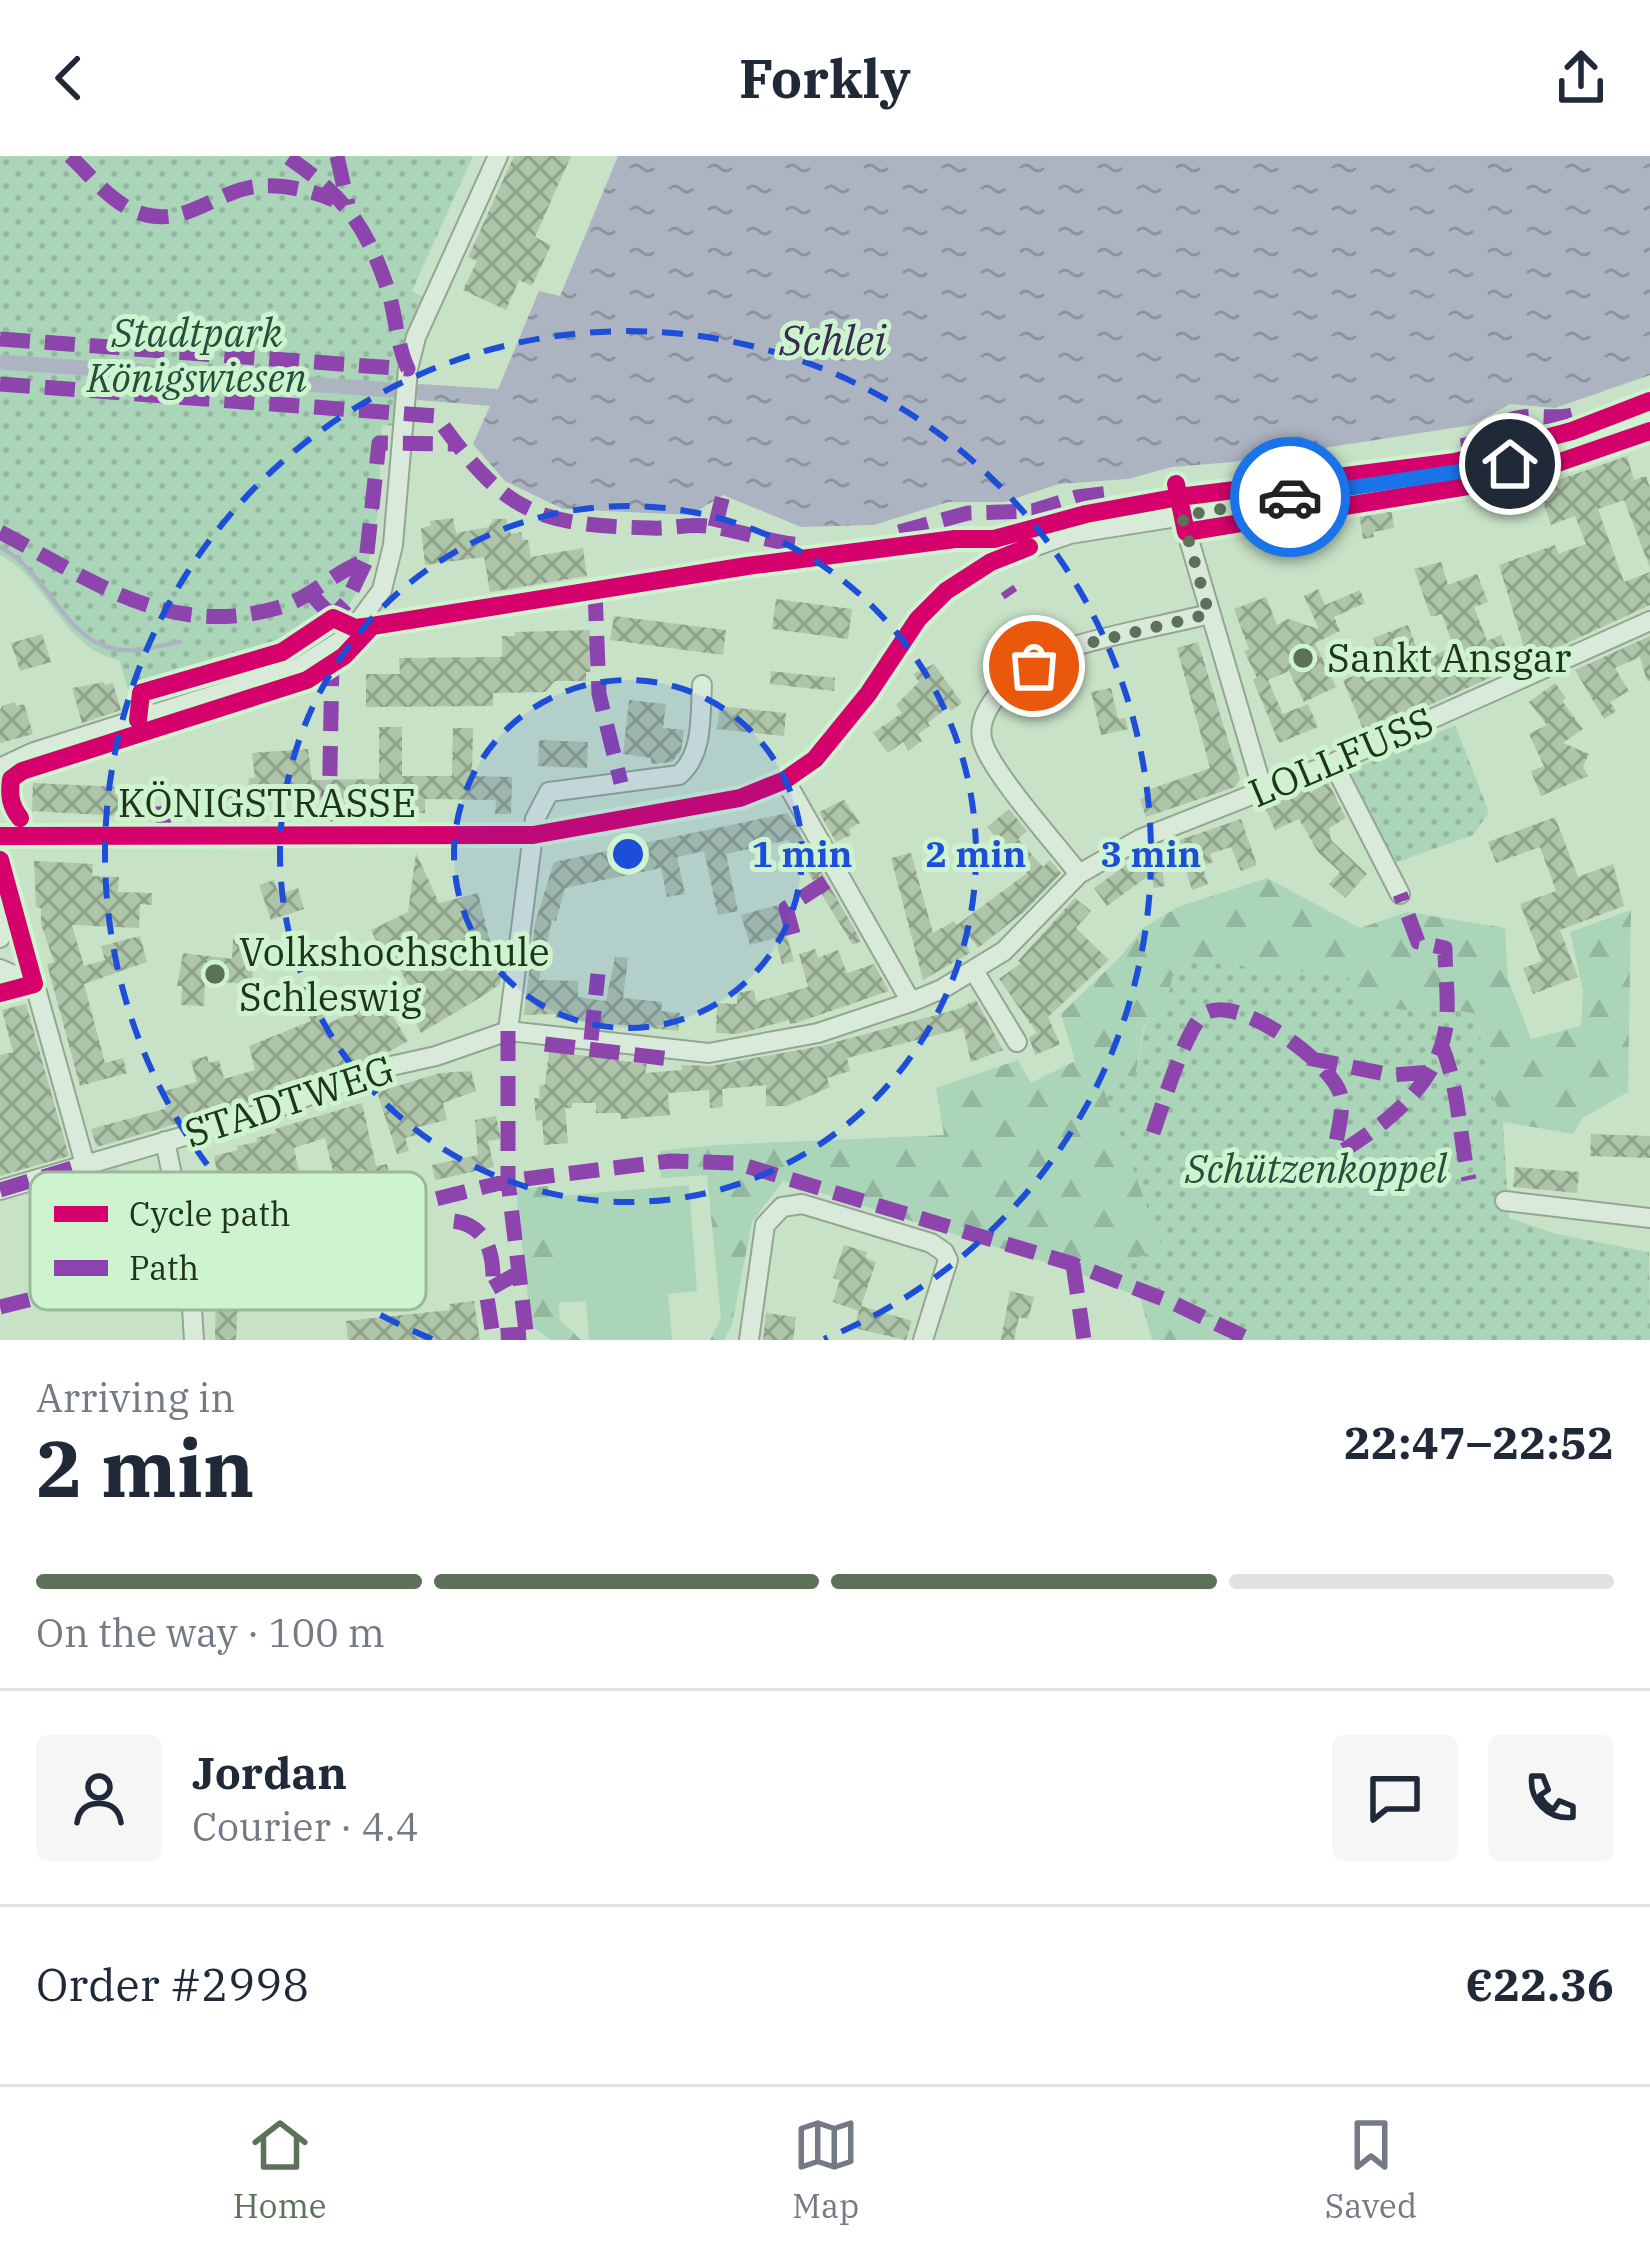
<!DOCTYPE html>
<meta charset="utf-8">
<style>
:root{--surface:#fff;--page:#f6f6f7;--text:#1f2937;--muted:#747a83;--line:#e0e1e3;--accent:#5b7158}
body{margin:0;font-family:"IBM Plex Serif",serif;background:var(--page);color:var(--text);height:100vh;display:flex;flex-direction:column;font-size:45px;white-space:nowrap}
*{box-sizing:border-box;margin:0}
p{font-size:39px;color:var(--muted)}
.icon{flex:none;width:66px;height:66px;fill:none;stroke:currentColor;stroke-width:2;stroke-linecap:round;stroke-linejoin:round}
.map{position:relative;height:1184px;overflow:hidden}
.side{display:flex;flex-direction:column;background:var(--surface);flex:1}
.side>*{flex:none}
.pin{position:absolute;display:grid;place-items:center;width:102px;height:102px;color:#fff;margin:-51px;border:6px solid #fff;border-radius:50%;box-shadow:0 3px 12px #0007}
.courier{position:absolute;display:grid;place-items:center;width:120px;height:120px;margin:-60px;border:9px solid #1a73e8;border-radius:50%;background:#fff;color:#222;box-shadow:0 3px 15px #0007}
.headline em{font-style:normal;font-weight:700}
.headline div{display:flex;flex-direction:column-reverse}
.headline{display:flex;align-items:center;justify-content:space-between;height:204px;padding:0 36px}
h1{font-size:78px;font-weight:700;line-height:90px}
.bar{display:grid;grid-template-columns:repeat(4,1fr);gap:18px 12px;align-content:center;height:144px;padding:0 36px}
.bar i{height:15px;border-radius:9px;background:var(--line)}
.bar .active{background:var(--accent)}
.bar p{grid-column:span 4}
.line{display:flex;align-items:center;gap:30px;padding:0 36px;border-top:3px solid var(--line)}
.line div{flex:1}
.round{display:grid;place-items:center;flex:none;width:126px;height:126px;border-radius:12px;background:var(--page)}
header{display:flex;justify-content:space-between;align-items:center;height:156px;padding:0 36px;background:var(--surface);font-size:54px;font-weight:700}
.tab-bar{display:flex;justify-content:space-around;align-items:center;height:168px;border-top:3px solid var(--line);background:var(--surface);font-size:33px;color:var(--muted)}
.tab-bar a{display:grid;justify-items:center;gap:6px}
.tab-bar .active{color:var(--accent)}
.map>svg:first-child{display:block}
</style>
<header><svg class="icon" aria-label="back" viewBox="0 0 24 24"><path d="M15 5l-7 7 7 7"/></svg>Forkly<svg class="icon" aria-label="share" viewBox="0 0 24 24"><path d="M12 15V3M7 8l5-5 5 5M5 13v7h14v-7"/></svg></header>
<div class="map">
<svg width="1650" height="1184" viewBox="0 0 1650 1184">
<defs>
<pattern id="forest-firs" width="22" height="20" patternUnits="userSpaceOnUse" patternTransform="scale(3)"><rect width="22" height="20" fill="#aad5b8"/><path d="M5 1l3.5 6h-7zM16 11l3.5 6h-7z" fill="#92b79e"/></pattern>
<pattern id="park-dots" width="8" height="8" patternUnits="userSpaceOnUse" patternTransform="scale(3)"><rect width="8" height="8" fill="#aad5b8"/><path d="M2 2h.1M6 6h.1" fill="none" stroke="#92b79e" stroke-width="1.8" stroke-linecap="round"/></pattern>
<pattern id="water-ripples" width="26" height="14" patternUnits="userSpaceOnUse" patternTransform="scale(3)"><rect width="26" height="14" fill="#adb4c1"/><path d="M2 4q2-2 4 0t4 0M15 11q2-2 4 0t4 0" fill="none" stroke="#8c939c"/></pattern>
<pattern id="building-cross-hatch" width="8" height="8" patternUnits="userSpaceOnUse" patternTransform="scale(3)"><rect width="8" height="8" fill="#aec5a9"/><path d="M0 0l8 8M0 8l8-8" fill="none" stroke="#8da189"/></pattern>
</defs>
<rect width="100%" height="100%" fill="#c8e2c8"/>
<path fill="#aad5b8" d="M689,1029l8,106 -29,3 4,46h-83l-3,-39 -29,2 -9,-106z"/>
<path fill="url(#forest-firs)" d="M1267,722l93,50 47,-16 98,16 3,51 23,60 50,-13 2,-35 -13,-59 61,-22 -3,182 -45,26 -10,16 -70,-12 -13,-33 -14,-75 -32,-6 -34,3 -237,-35 -9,37 -20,12 -9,52 -35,1 64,172 86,80 18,10h-116l-12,-43 -70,-27 -287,-89 -31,41 -20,102 -8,16h-14l11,-22 -14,-143 -46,3 -2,-27 57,-6 228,-10 -8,-47 82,-28 13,23 44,-22 -14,-47 59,-57 23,-29 35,-21z
M548,1030l12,134 21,20h-30l-20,-14 -15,-137z"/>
<path fill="url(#park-dots)" d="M0,0h473l-61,135 11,6 -18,42 -8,87 -15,-1c-5,73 4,163 -63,210l5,14 -49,24 -5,-12 -138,40 -13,-41c-58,-12 -69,-79 -119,-105z
M1455,569l34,87 -16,23 -78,28 -48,-91z
M1196,805l152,16 11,26 50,8 35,-3 32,6 14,75 13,33 6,96 47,16 93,18 1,88h-382l-136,-61 -2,-20 33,-9 -64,-173 36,-1 10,-51 19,-12 9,-37z
M117,1008l27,98 -36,10 -25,-100z"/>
<path fill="url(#water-ripples)" d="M618,0h1032v219l-95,33 -45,-4 -38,21 -239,37 -61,5 -44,12 -69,5 -54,18h-57l-74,23 -73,2 -78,-32 -32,20 -128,-6 -58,-28 -32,-37 17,-38 -72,-6 2,-16 78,5 41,-98 21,5z"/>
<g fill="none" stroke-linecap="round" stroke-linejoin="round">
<path stroke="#adb4c1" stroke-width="4.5" d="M0,391c53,27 66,108 134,103 15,-1 31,-6 46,-8"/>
<path stroke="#adb4c1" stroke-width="15" d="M0,206l419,30"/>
</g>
<path fill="url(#building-cross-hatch)" d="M514,0h57l-36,81 16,8 -19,41 -13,-6 -13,30 -43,-20 14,-29 -9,-4z
M1627,300l7,24 12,-4 4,12v80l-26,-68 -26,9 26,73 26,-10v33l-122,56 -29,-96 56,-20 4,9 27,-10 -11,-28 -24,9 -13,-38z
M1391,351l3,21 -21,4 1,5 -11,2 -4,-27z
M453,362l3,15 33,-6 5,-8h12l5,15 10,-2 2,8h5l3,17 52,-9 4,28 -97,16 -6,-35 -59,8 -4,-37 10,-2 -1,-5z
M1441,406l7,23 29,-11 11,28 -14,5 13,34 14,-6 13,32 -149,67 -22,-54 19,-7 4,9 21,-8 -14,-36 35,-13 14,37 31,-16 -11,-32 -11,3 -17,-48z
M1318,433l7,16 35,-15 5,13 -31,14 6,14 -25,12 21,44 -32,15 -15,-31 -21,9 15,34 25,-10 10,23 -39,16 -26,-63 4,-2 -13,-27 5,-2 -15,-40 32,-12 11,28 11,-6 31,10 -15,-33z
M776,443l76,10 -4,30 -76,-10z
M614,460l112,14 -3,25 -113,-15z
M590,474v42h-4v9h-31l-10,11 -52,1v13l-127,1v-33h34l-1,-16 103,-1v-21h13v-4z
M42,478l9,28 -31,9 -9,-28z
M1650,480v45h-3l-7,-24 -25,11 14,23 -19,11 6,9 -12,8 -29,-49z
M1198,486l42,137 -5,8 -89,30 -6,-18 5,-2v-6l65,-23 -33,-120z
M934,508l28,39 -11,8 -3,-4 -20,16 2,3 -12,8 4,7 -14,10 -5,-9 -15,11 -15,-20 29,-20 -6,-8 23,-23 -6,-8z
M771,515l64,7 -1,13 -64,-7z
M104,526l1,3 8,-2 8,27 -39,13 -10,-35z
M1555,527l11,15 -4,3 21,28 -20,14 26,11 -6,12 5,10 -47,20 -10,-25 13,-5 -15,-32 18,-9 -18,-23z
M1111,532l7,31 7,-1 3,11 -27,6 -10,-43z
M629,544l37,4 -3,24 21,2 -3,21 -9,11 -21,2v-6l-28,-4z
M15,546l1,4 8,-2 9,30 -33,9v-33l2,-4z
M720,550l66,7 -2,23 -67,-7z
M379,571h23v49h50l1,-48h20l-1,48 40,1 -1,37h-16l1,-14 -71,-1v14h-19l1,-14 -37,-1 -6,4v13l-23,-1 1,-13 -94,-3 1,-20h6l-3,-25 56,-4 4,31 67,-1z
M539,584l49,2 -1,26 -49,-2z
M1328,626l18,36 -17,10 2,12 36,34 -22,24 -16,-14 11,-12 -22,-20 -19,-33 -24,11 -11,-25 44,-17 2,5z
M33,627l88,4 -1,29 -88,-5z
M198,635l37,3 -2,20 -36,-2z
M844,644l16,23 -11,6 2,6 -15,7 -17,-30z
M1009,653l18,22 -9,8 25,28 7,-7 11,13 -36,38 -47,37 -10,-14 -5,2 7,17 -47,27 -32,-122 20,-5 22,80 21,-12 3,4 70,-52 -40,-46z
M788,657l73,128 -8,4 -65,-105 -62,14 12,57 -20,4 -14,-64 -27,6 8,37 -18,3 -6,-29 -96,20 -9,33 -4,-1 -13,60 39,1v16l28,4 9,-44 13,1 -5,40 39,4 -1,9 19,2 -2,18 -122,-13v-4l-32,1 11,-92 19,-61z
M1555,661l23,60 35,-13 11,42 -64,24 18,47 -45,17 -10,-26 19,-7 -22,-57 36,-13 -16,-44 -44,16 -8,-21z
M1241,663l16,46 -16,6 -10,-24 -21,7 3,8 -11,4 6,18 -16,6 -9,-28 -21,7 3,17 -11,2 -3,-14 -44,32 -13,-18 46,-33 26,-6 -1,-4z
M416,697l23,50 39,-10 13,53 -9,2 19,30 -1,6 -14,10 -65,39 -20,-42 8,-5 -18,-32 -7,3 -13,-27 37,-18z
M34,705l59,3 -1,12 27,1 -1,15 34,1v12l-12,-1 -1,24 -67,-3 12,41 21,-6 -4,-14 39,-10 7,26 -63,22 21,79 18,-5 4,15 -47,13 -33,-122 7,-2 -13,-38v-16l-5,-1z
M274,724l5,14 19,-6 6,21 -33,11 -12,-35z
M1075,742l16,13 -15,17 33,32 -61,57 12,27 -25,11 -6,-18 8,-4 -38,-54 22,-16 -3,-2z
M778,749l16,56 -12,3 -7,-26 -25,7 -9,-30z
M233,783l21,1 -2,44 -47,-3 -1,25 -23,-1 1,-19h-5l6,-33 49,6z
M815,793l3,9 20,-8 9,23 27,-9 15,27 -93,32 -6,1 -1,-4 -51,14 -22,-1 1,-30 20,1v-11l17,-3 2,12 52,-15 -9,-33z
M370,830h5l33,55 -23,13 -126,46 -162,47 -6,-18 73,-20 5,-5 -4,-13 32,-9 -6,-21 16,-5 2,7 10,-3 5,19 31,-9 -6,-24 62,-25 -4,-11 13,-5 7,19 36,-16 -7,-14z
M976,844l27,50 -32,12 -8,-34 -116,30 3,13 -23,7 3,9 -43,19h-21v-21l-44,4 1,18 -13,1 -1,-18 -41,3 2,22 -49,4 -1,-6h-24v-10h-24v5h-7l3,35 -24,2 -2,-25 -6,1 -2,-23h6l-1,-12 6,-1 4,-34 98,13 -2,9 37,-3 -1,-5 30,1 110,-20 137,-37z
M26,848l43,152 -69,20v-121l13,-3 -11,-42z
M471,915l5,20 -33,12 4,17 -33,8 2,7 -11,3 4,13 -12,3 -20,-62 63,-19z
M362,947l14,63 11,-2 7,29 -23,5 -7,-29 -30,7 -9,-38 -31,10 15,72 -78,17 -7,-31 -9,2 -7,-34 9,-2 -3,-16 24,-6 -1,-4 20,-4 -1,-4 20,-5 -1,-4z
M496,960l5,23 -13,2 6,26 -59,13 -3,-15 46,-10 -3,-35z
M1591,978l59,2v22l-60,-2z
M1515,1011l64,5 -2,21 -64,-6z
M844,1089l23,7 -2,6 11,4 -15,44 51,15 -6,19 -52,-12 5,-17 -26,-9 7,-22 -7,-2z
M216,1126l23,1 -3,57h-21z
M1010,1135l24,6 -6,22 -9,-2 -5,23h-13z
M474,1145l6,39h-132l-2,-19 104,-11 -1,-6z
M766,1157l30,4 -3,23h-30z"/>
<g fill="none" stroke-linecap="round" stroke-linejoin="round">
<g stroke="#93a692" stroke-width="22">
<path id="minor" d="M1182,360l81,275
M1333,607l67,131
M0,612l34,-16 262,-83 52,-33 34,-46 11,-45 15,-176 8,-32 82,-181
M785,624l126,222
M0,680l533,-1 207,-37 45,-18 30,-21 53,-65 50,-75 28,-28 45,-29 79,-28 440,-70 140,-45
M0,704l85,304
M1079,718c-21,-28 -91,-105 -97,-135 -7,-39 52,-80 83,-90 46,-15 97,-23 144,-35
M0,782l8,-37
M0,813l34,15
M974,815l43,71
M0,837l34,-9
M508,875l27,-212 14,-27 130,-17c25,-21 21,-60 23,-90
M165,985l24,117 5,82
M0,1034l263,-77 119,-45 54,-12 72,-25 201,22 109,-20 93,-31 31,-13 62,-38 75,-77 61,-35 193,-76 317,-142
M1505,1045l145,17
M749,1184l16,-115 17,-18 20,-3 129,39 13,9 4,8 -25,80"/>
</g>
<use href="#minor" stroke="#daeada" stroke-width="18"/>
<path stroke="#8e44ad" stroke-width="15" stroke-dasharray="30 15" stroke-linecap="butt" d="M70,0c20,19 38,43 64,55 50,21 81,-22 126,-25 24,-2 53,5 74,14
M337,0l11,49
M0,183l408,30c-12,-26 -12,-55 -21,-82 -22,-64 -45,-93 -101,-131
M0,228l436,32c69,96 97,109 215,112 18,1 37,-4 55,-2 34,4 64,17 99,19
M1461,290c22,-3 32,-21 52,-27 19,-6 39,1 59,-4
M715,371l8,-32
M0,376c92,48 168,107 277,76 34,-9 58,-38 89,-47l13,-118 77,1
M899,376l69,-19 65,-2 44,-14 33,-4
M1007,433l4,6
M595,435l4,103 22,89
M312,439l21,23 10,4
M325,469l21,-22 20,-42
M162,650l3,30
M329,665l3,-161
M793,778l-7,-26 51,-33
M508,875v150l19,159
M591,884l7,-66
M545,888l126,15
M1441,888c18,42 18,91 28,136
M1308,902l83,17 41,-3
M1153,977c8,-24 34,-107 51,-119 32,-22 125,47 136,79 5,15 -3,40 -5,56
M1344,994c44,-28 91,-64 101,-118 5,-26 0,-57 0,-84l-27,-6 -18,-48
M0,1034l85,-26
M454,1065c35,5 40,35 39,66
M1073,1108l11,76
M518,1117l-32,18 7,45 33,-2
M0,1151l508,-126 162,-20 66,2 337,101 98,38 80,38"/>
<g stroke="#cdf4ce" stroke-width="26">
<path id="cycleway" d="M1176,328l10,48 325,-53 139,-48
M138,564l3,-27 141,-41 51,-34 22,10 17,-2 375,-60 208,-27h39l92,-25 93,-17 276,-35 117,-31 78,-30
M20,662c-10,-13 -11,-23 -9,-39l11,-8 285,-91 37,-24 28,-30
M0,680l533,-1 207,-37 45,-18 30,-21 53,-65 50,-75 28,-28 45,-29 38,-15
M0,704l34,124 -34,9"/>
</g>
<use href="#cycleway" stroke="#d6006c" stroke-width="18"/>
</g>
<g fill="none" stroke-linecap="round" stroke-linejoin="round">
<path stroke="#5b7158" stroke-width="12" stroke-dasharray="0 21.6" d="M1034,510l27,-16 148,-36 -27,-98 108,-19"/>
<path stroke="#1a73e8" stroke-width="15" d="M1290,341l220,-33"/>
</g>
<circle cx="628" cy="698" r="174" fill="#1d4ed8" fill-opacity=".12"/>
<g fill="none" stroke="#1d4ed8" stroke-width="6" stroke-dasharray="21 15">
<circle cx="628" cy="698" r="174"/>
<circle cx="628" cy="698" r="348"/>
<path d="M432 1183A523 523 0 1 1 824 1183"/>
</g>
<g fill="#5b7158" stroke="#cdf4ce" stroke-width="4.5">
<circle cx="1303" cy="502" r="12"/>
<circle cx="215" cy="818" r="12"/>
</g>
<g text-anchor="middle" stroke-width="10" stroke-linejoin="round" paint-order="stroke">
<g font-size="39" font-style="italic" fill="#22503c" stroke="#cdf4ce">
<text x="197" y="191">Stadtpark<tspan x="197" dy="45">Königswiesen</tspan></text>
<text x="1316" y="1027">Schützenkoppel</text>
</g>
<g font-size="39" fill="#20341b" stroke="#cdf4ce" text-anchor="start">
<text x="1327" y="516">Sankt Ansgar</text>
<text x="239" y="810">Volkshochschule<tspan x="239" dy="45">Schleswig</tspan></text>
</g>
<g font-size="39" fill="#20341b" stroke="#cdf4ce">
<text transform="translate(1341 601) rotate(-23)" y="14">LOLLFUSS</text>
<text x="267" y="661">KÖNIGSTRASSE</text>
<text transform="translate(289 945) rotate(-18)" y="14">STADTWEG</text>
</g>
<g font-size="42" font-style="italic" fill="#352b53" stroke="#cdf4ce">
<text x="833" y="199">Schlei</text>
</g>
</g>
<rect x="30" y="1016" width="396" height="138" rx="18" fill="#cdf4ce" stroke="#99ba98" stroke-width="3"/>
<rect x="54" y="1050" width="54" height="16" fill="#d6006c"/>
<rect x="54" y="1104" width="54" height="16" fill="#8e44ad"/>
<g font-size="33" fill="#20341b">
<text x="129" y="1070">Cycle path</text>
<text x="129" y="1124">Path</text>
</g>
<circle cx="628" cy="698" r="18" fill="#1d4ed8" stroke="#cdf4ce" stroke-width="6"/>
<g font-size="36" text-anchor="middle" font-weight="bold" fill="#1d4ed8" stroke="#cdf4ce" stroke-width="10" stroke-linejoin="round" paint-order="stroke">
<text x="802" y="711">1 min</text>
<text x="976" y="711">2 min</text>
<text x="1151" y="711">3 min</text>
</g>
</svg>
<div class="pin" style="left:1034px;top:510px;background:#ea580c"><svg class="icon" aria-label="bag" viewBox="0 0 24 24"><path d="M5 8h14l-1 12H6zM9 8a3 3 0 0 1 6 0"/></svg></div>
<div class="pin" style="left:1510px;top:308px;background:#1f2937"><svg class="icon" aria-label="home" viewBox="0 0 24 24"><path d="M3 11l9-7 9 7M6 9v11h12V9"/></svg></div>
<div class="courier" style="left:1290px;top:341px"><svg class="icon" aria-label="car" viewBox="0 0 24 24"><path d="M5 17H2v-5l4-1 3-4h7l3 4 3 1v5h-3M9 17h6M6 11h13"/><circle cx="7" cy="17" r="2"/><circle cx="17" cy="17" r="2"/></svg></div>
</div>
<section class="side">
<div class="headline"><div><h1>2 min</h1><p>Arriving in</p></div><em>22:47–22:52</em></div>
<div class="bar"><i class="active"></i><i class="active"></i><i class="active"></i><i></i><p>On the way · 100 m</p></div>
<div class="line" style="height:216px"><a class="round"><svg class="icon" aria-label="person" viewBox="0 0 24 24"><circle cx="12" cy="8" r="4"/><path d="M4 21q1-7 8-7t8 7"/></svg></a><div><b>Jordan</b><p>Courier · 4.4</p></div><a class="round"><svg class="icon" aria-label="chat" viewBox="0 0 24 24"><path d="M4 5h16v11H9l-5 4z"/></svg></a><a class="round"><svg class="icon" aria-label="phone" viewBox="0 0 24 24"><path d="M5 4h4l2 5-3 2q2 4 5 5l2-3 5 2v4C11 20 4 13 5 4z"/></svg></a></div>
<div class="line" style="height:156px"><div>Order #2998</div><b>€22.36</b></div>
</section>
<nav class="tab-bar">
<a class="active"><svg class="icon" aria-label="home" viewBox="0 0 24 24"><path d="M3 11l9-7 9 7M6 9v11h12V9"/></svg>Home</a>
<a><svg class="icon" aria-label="map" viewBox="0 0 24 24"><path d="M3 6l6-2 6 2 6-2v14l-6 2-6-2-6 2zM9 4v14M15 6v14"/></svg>Map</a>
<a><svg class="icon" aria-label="saved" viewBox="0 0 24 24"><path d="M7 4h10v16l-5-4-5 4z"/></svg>Saved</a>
</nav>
